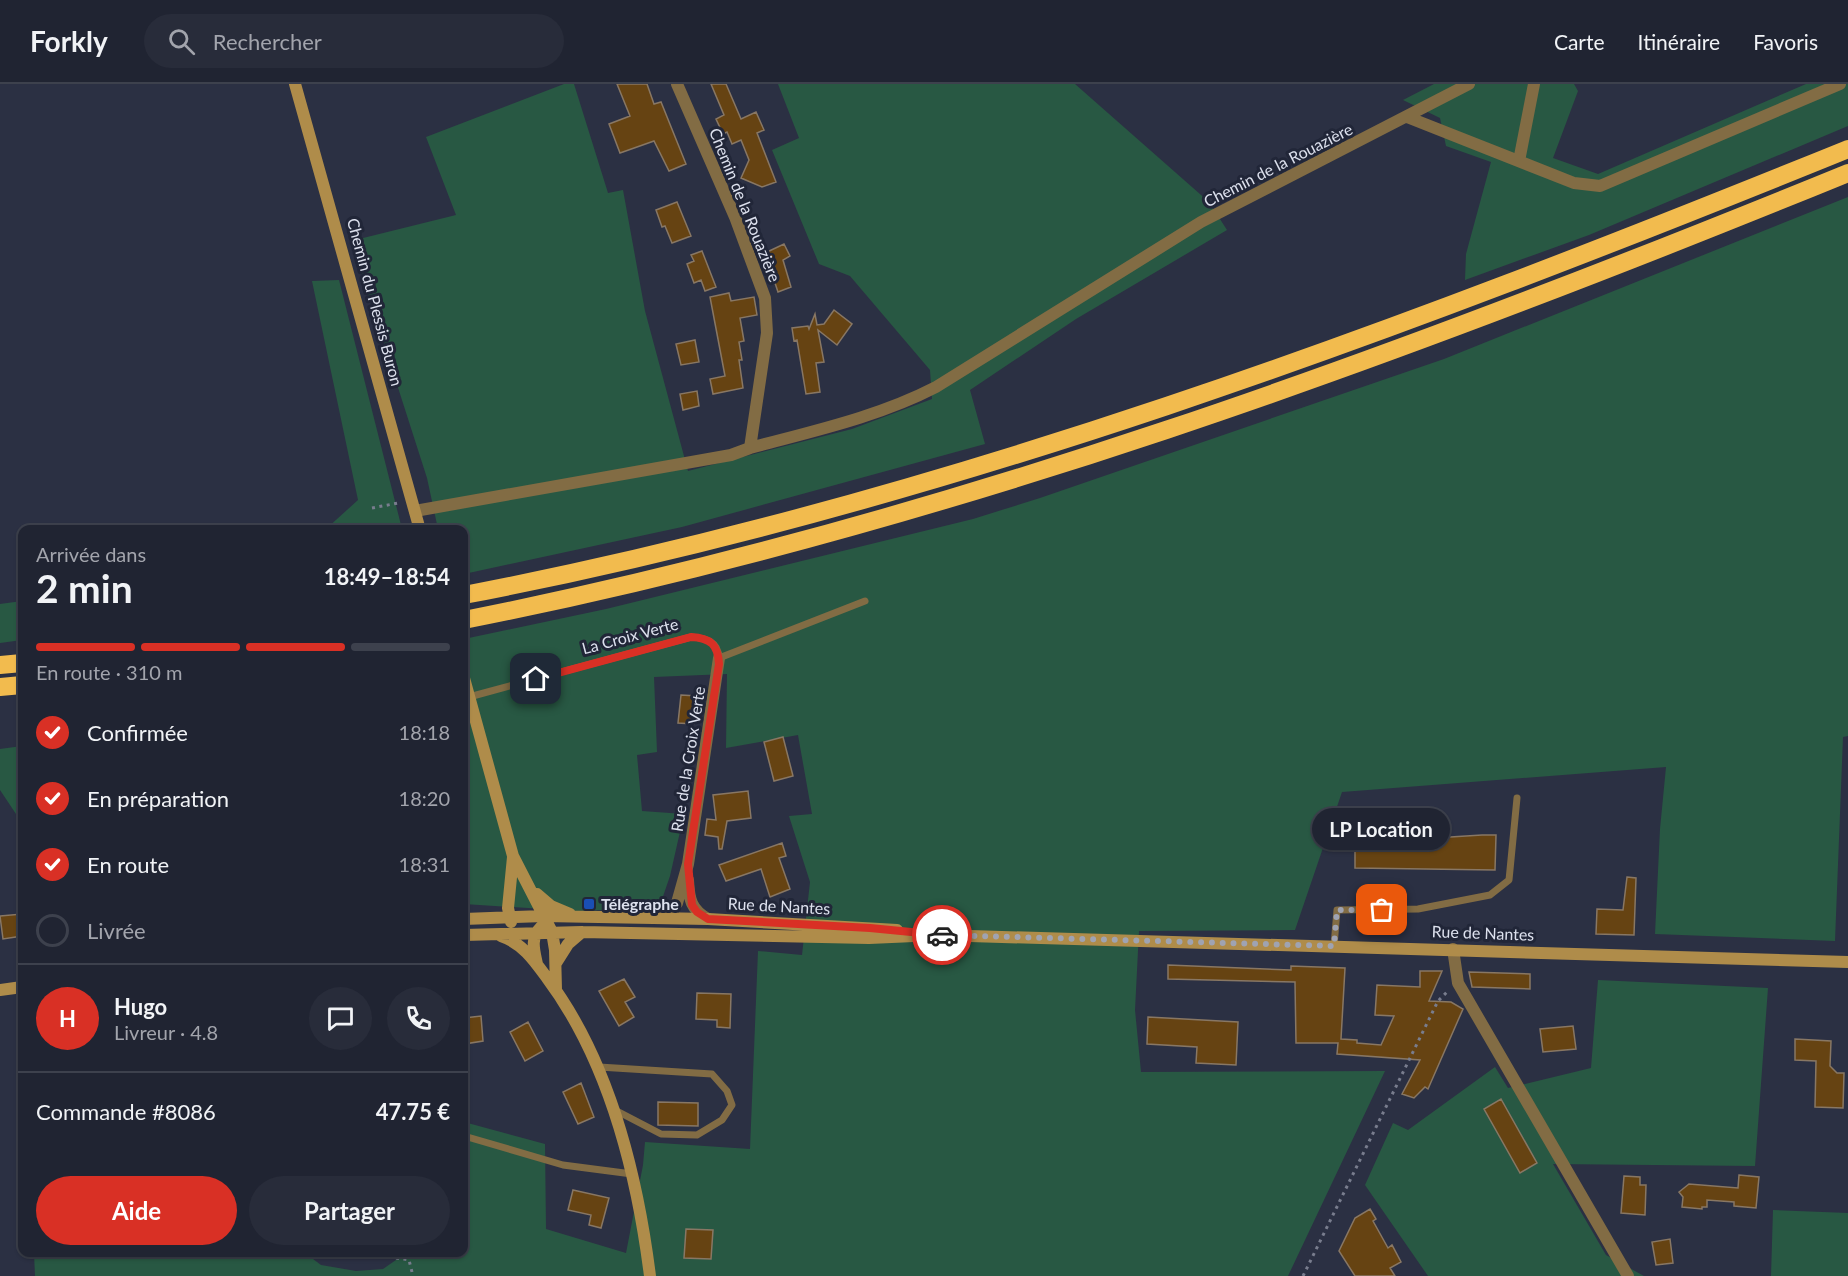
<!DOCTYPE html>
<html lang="fr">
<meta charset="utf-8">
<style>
:root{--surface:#202432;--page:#282c3a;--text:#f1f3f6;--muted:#a2a4ac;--line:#3d414d;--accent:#d93025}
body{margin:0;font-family:Lato,sans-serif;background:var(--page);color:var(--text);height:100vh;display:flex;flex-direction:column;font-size:22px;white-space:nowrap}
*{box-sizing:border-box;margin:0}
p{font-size:20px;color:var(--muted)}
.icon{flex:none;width:33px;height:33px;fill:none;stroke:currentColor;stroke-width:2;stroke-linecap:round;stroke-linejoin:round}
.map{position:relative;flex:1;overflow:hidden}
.sheet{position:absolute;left:18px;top:441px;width:450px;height:732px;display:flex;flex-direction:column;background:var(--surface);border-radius:12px;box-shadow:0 2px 4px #0004,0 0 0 2px var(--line)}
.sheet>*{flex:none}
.pin{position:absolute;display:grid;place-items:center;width:51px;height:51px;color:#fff;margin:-26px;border-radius:12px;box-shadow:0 3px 9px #0006}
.courier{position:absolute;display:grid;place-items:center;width:60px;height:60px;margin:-30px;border:4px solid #d93025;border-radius:50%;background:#fff;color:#222;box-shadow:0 2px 8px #0007}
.bubble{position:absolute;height:42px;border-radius:21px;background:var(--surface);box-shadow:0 2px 4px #0004,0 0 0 2px var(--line);font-size:20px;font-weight:700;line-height:42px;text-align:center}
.head em{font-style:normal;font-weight:700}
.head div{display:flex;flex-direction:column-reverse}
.head{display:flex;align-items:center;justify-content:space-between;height:102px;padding:0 18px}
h1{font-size:39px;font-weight:700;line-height:45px}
.bar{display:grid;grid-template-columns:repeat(4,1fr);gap:9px 6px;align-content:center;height:72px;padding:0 18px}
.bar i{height:8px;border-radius:4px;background:var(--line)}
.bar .on{background:var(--accent)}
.bar p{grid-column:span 4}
.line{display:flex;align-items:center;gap:15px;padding:0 18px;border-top:2px solid var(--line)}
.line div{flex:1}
.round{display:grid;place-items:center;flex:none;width:63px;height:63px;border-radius:32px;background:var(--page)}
ol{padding:0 18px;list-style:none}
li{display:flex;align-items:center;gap:18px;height:66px}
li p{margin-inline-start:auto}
li .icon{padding:6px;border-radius:50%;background:var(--accent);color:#fff;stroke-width:4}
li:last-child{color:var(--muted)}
li i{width:33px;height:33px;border:3px solid var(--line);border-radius:50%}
.action{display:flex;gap:12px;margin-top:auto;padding:12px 18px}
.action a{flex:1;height:69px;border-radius:36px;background:var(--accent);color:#fff;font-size:24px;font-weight:700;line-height:69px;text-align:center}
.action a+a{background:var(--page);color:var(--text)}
header{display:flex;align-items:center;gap:36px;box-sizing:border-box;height:84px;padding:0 30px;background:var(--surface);border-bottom:2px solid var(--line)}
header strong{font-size:28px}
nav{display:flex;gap:33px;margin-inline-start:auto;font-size:21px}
.search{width:420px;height:54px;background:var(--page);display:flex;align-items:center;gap:15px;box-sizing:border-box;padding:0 21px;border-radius:33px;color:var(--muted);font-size:22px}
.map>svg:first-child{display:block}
</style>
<header>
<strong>Forkly</strong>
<div class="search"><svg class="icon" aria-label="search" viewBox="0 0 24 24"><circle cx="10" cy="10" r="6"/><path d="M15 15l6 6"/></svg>Rechercher</div>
<nav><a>Carte</a><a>Itinéraire</a><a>Favoris</a></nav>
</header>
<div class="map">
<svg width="1848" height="1192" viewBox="0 0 1848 1192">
<rect width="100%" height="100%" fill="#2b3043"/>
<path fill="#285843" d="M564,0h10l34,109 15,-3 22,121 43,160 164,-42 80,-30 -2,-29 -80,-94 -31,-12 -47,-114 27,-12 -21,-54h297l134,118 18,28 -151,89 -106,71 15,54 -303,83 -218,47v-44l-26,-1 -11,-51 -76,-237 105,-26 -30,-78z
M1434,0h140l4,7 -25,67 45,16 208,-90h42v42l-259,109 -124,45 1,-26 25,-92 -45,-16 -6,-28 -37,-18z
M1848,113v539l-5,1 -8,204 -180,-7 5,-105 6,-62 -324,25 -47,138 -156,1 -4,79 6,62 244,-1 -97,205h-1253l-1,-23h271l16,12 35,6 27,-2 23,-16 58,-1v-130l81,22 1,85 80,24 17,-88 2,-23 105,7 8,-198 44,4 8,-73 -21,-66 23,-2 -14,-79 -72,13 1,-74 -73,3 3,75 -20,3 5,56 42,3 -14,62 -11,32 -83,3 -112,-7v-265l142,-30 367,-90 67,-21 404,-139z
M339,196l63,249h-76l32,-29 -46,-219z
M22,517v39l-22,3v-39z
M22,662v77l-22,-33v-41z
M1598,896l170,8 -13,178 -202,-2 53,91 38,21h-216l-63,-91 28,-62 15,7 87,-63 13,21 83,-20z
M1773,1126l75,3v63h-77z"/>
<path fill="#664312" stroke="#887764" stroke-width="1.5" d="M617,0h30l7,20 7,-2 25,62 -17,7 -15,-30 -34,12 -11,-29 21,-8z
M711,0h15l15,35 15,-7 8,18 -7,3 19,49 -14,5 -21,-9 8,-18 -8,-20 -9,4 -5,-12 -4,2 -7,-15 8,-4z
M677,118l14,34 -19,7 -7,-17 -3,1 -6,-17z
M784,160l6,12 -7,4 8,27 -13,5 -13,-39z
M702,167l14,36 -11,4 -4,-11 -7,3 -7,-19 7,-3 -3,-6z
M729,209l2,8 23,-4 3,18 -17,3 4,23 -5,1 3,18h-3l4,28 -30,6 -3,-15 15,-3 -15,-79z
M834,226l18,14 -15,21 -19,-15 6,32 -8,1 4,29 -14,2 -9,-54 -3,1 -2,-13 16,-2 1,3 6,-15 2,11 7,-1z
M695,256l4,22 -18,3 -5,-21z
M697,307l2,15 -16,4 -3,-16z
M681,611l16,1 -3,28 -16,-1z
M783,653l10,39 -19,5 -10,-39z
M748,707l3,27 -24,3 -5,28h-3l-1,-12 -13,-2 2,-16 9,1 -3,-25z
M1482,751h14l-1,35 -140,-2v-25z
M782,759l4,13 -7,2 11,31 -20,8 -9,-28 -35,12 -7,-16z
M1627,793l9,1 -2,57 -38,-1 1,-25 26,1z
M22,830v22l-19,3 -3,-23z
M1168,881l123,5v-4l54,2 -4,71 16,1v3l24,2 13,-29 -19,-1 2,-30 43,2v-16h22l-13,30 22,1 12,7 -35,80 -3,-2 -11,11 -12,-4 18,-34 -83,-6 1,-11h-42l-1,-61 -127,-3z
M1469,888l61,2v15l-58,-2z
M624,895l11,18 -10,5 9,15 -15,9 -20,-35z
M697,909l34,1 -1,34 -13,-1v-7l-21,-1z
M481,932l2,25 -19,3v-26z
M1148,933l90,5 -2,43 -40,-2 1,-16 -50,-3z
M528,938l15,29 -18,10 -15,-29z
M1573,942l3,23 -33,3 -3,-23z
M1795,955l36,2 -1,25 7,7h7l-1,35 -28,-1 1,-46 -21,-1z
M581,999l13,34 -16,7 -15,-32z
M1501,1015l36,64 -17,10 -36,-64z
M658,1018l40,1v23l-40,-1z
M1739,1091l20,2 -3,31 -22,-2v-4l-27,-2v7h-5v2l-20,-2 1,-10 -4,-5 10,-8 49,4z
M1624,1092l16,1v8h6l-1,30 -24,-2z
M573,1106l36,8 -8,30 -12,-3 2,-10 -23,-5z
M1370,1125l6,10 -3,2 15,27 4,-3 9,17 -11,6 5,8h-40l-16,-25 16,-33z
M686,1145l27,1 -2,29 -27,-1z
M1670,1155l3,24 -17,2 -4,-23z"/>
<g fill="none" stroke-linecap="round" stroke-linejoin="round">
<path stroke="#797d8e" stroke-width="3" stroke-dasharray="3 4.5" stroke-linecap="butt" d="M372,424l26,-5
M359,1168l50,8 4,16
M1303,1192l135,-275 9,-9"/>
<path stroke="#826c44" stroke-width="7" d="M469,613l222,-60c15,1 27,4 28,21l146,-57
M1334,862l3,-36 81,-1 72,-14 19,-15 8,-82
M599,983l113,7 15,17 5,14 -10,15 -25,15 -36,-1 -48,-25
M464,1052l99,29 69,9"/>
<path stroke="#826c44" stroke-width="12" d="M677,0l58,133 30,81 2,35 -17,115
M1407,33l167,66 26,3 240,-102
M1519,77l15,-77
M415,427l316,-56 19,-7c63,-17 128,-31 186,-61l265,-165 268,-138
M688,796c1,19 3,30 20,39
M661,834l7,-3 9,-12 11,-39 31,-206
M1453,865l5,34 170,293"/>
<path stroke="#af8c4a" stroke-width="12" d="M295,0l125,446
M464,594l49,178 39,76 3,18 1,40
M537,810l14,12 19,8
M464,835l80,-3 164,3 189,11
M511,838l-3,-14 5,-51
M464,851l118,-3 287,6 68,-3 911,27
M501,852c21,7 33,24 46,42 63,84 90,195 103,298
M556,879l12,-19 14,-12
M537,880c-3,-14 -7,-26 4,-37
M0,906l22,-3"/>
<path stroke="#f2bb4e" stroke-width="18" d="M464,511c477,-91 935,-264 1384,-446
M464,536c476,-94 936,-264 1384,-447
M0,581l22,-2
M0,603l22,-2"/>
</g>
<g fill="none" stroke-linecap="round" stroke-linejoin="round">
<path stroke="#9fa3b2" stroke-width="6" stroke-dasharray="0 10.8" d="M942,851l392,11 3,-36h45"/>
<path stroke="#d93025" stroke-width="8" d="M536,595l155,-42c20,1 27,8 28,27l-31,200 4,41 5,7 11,7 162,9 72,7"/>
</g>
<rect fill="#1a4fb4" stroke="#212638" stroke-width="2" x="583" y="814" width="12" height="12" rx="3"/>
<g text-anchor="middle" stroke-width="6" stroke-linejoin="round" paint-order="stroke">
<g font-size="16" fill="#dde1ee" stroke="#212638">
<text transform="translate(1278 81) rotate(-27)" y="6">Chemin de la Rouazière</text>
<text transform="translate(745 121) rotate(68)" y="6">Chemin de la Rouazière</text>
<text transform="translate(375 218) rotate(75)" y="6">Chemin du Plessis Buron</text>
<text transform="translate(630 552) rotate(-15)" y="6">La Croix Verte</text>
<text transform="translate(688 675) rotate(-81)" y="6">Rue de la Croix Verte</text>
<text transform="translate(779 822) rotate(3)" y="6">Rue de Nantes</text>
<text transform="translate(1483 849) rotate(2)" y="6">Rue de Nantes</text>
</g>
<g font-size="16" font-weight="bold" fill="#dde1ee" stroke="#212638" text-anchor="start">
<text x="601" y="826">Télégraphe</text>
</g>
</g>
</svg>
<div class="pin" style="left:1382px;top:826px;background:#ea580c"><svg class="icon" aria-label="bag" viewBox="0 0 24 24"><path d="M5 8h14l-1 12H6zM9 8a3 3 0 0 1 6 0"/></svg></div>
<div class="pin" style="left:536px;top:595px;background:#1f2937"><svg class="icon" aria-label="home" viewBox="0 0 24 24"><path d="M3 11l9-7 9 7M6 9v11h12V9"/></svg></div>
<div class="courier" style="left:942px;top:851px"><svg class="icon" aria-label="car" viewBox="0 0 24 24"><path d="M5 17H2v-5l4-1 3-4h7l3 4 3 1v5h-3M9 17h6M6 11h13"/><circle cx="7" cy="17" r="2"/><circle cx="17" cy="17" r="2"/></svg></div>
<div class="bubble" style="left:1312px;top:724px;width:138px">LP Location</div>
<section class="sheet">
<div class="head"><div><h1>2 min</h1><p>Arrivée dans</p></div><em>18:49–18:54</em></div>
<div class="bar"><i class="on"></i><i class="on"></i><i class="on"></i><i></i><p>En route · 310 m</p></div>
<ol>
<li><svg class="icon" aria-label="check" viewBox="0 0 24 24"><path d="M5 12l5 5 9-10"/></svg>Confirmée<p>18:18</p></li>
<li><svg class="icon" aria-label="check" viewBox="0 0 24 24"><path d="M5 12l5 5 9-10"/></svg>En préparation<p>18:20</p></li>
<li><svg class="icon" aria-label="check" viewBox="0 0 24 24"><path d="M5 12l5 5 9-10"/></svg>En route<p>18:31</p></li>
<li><i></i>Livrée</li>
</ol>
<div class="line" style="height:108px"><b class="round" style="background:var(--accent);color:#fff">H</b><div><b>Hugo</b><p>Livreur · 4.8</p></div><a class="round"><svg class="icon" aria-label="chat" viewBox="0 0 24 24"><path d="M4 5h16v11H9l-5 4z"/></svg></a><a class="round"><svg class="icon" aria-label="phone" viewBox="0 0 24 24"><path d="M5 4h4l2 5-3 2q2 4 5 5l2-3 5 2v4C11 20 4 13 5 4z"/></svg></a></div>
<div class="line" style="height:78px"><div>Commande #8086</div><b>47.75 €</b></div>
<div class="action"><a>Aide</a><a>Partager</a></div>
</section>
</div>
